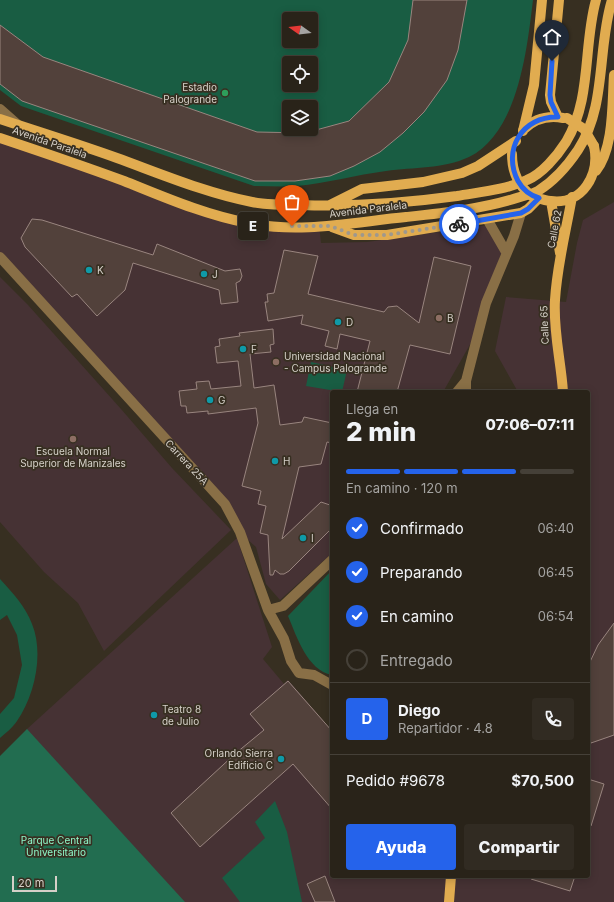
<!DOCTYPE html>
<html lang="es">
<meta charset="utf-8">
<style>
:root{--surface:#292319;--page:#312b22;--text:#f1f3f6;--muted:#a5a4a2;--line:#454038;--accent:#2563eb}
body{margin:0;font-family:Inter,sans-serif;background:var(--page);color:var(--text);height:100vh;display:flex;flex-direction:column;font-size:15px;white-space:nowrap}
*{box-sizing:border-box;margin:0}
p{font-size:13px;color:var(--muted)}
.icon{flex:none;width:22px;height:22px;fill:none;stroke:currentColor;stroke-width:2;stroke-linecap:round;stroke-linejoin:round}
.map{position:relative;flex:1;overflow:hidden}
.panel{position:absolute;left:330px;top:390px;width:260px;height:488px;display:flex;flex-direction:column;background:var(--surface);border-radius:4px;box-shadow:0 2px 10px #0003,0 0 0 1px var(--line)}
.panel>*{flex:none}
.needle{width:26px;rotate:284deg}
.tools{position:absolute;left:282px;top:12px;display:grid;gap:8px}
.tools a{display:grid;place-items:center;width:36px;height:36px;border-radius:4px;background:var(--surface);box-shadow:0 2px 10px #0003,0 0 0 1px var(--line);font-size:20px}
.scale{position:absolute;left:12px;bottom:10px;width:45px;box-sizing:border-box;padding-left:4px;border:2px solid #d5d0c8;border-top:0;font-size:11px;line-height:14px;white-space:nowrap;color:#d5d0c8;-webkit-text-stroke:3px #372f21;paint-order:stroke}
.pin{position:absolute;display:grid;place-items:center;width:34px;height:34px;color:#fff;margin:-41px -17px;border-radius:50% 50% 50% 0;rotate:-45deg;box-shadow:0 0 4px #0007}
.pin .icon{rotate:45deg}
.courier{position:absolute;display:grid;place-items:center;width:40px;height:40px;margin:-20px;border:3px solid #2563eb;border-radius:50%;background:#fff;color:#222;box-shadow:0 1px 5px #0007}
.bubble{position:absolute;height:28px;border-radius:4px;background:var(--surface);box-shadow:0 2px 10px #0003,0 0 0 1px var(--line);font-size:13px;font-weight:800;line-height:28px;text-align:center}
.headline em{font-style:normal;font-weight:800}
.headline div{display:flex;flex-direction:column-reverse}
.headline{display:flex;align-items:center;justify-content:space-between;height:68px;padding:0 16px}
h1{font-size:26px;font-weight:800;line-height:30px}
.bar{display:grid;grid-template-columns:repeat(4,1fr);gap:6px 4px;align-content:center;height:48px;padding:0 16px}
.bar i{height:5px;border-radius:3px;background:var(--line)}
.bar .current{background:var(--accent)}
.bar p{grid-column:span 4}
.line{display:flex;align-items:center;gap:10px;padding:0 16px;border-top:1px solid var(--line)}
.line div{flex:1}
.round{display:grid;place-items:center;flex:none;width:42px;height:42px;border-radius:4px;background:var(--page)}
ol{padding:0 16px;list-style:none}
li{display:flex;align-items:center;gap:12px;height:44px}
li p{margin-inline-start:auto}
li .icon{padding:4px;border-radius:50%;background:var(--accent);color:#fff;stroke-width:4}
li:last-child{color:var(--muted)}
li i{width:22px;height:22px;border:2px solid var(--line);border-radius:50%}
.cta{display:flex;gap:8px;margin-top:auto;padding:8px 16px}
.cta a{flex:1;height:46px;border-radius:4px;background:var(--accent);color:#fff;font-size:16px;font-weight:800;line-height:46px;text-align:center}
.cta a+a{background:var(--page);color:var(--text)}
.map>svg:first-child{display:block}
</style>
<div class="map">
<svg width="614" height="902" viewBox="0 0 614 902">
<rect width="100%" height="100%" fill="#372f21"/>
<path fill="#463234" d="M0,142l149,49 108,32 62,1 2,19 46,-1 121,-17 14,26 -30,90 -29,51h-111v161l-52,47 -14,-16 -10,-37 -17,-15 -18,-27 -221,-247z
M614,202v700h-613l-1,-141 27,-32 210,-191 35,109 -9,12 21,25 4,-4 44,51v145h256v-484h-70l-23,-41 11,-54 60,5 11,-59 6,-23z
M0,277l28,28 93,104 51,59 59,62 -127,121 -26,-48 -34,-31 -44,-50z"/>
<path fill="#195d43" fill-rule="evenodd" d="M0,0h533c-6,48 -14,132 -64,157 -26,12 -55,10 -83,14 -30,4 -59,12 -89,15 -14,1 -29,0 -43,0l-233,-80 -21,-16zM289,19h22v22h-22zM289,63h22v22h-22zM289,107h22v22h-22z
M311,362l36,8 -5,22 -36,-6z
M332,570v105c-25,-5 -35,-38 -44,-59z
M0,579c12,13 26,28 32,45 12,29 3,71 -15,97 -4,6 -11,12 -17,17v-24l14,-16 8,-33 -5,-30 -10,-20 -7,5z
M275,801l12,31 15,70h-62l-18,-24 43,-40 -10,-16z"/>
<path fill="#226d50" d="M27,729l158,173h-185v-146z"/>
<path fill="#52413b" stroke="#99857f" d="M413,0h54l-9,50 -11,30 -23,32 -21,21 -23,19 -26,14 -24,10 -35,5h-40l-233,-80 -22,-17v-59l43,32 214,75 48,1 44,-12 40,-39 19,-42z
M32,219l10,1 111,35 4,-11 68,27 15,-2 2,7 -2,5 -4,2 2,19 -17,2 -2,-14 -86,-27 -8,27 -28,26 -20,-22 -5,3 -47,-50 -4,-9z
M284,250l34,6 -10,38 76,18 4,-5 9,-1 22,17 15,-66 37,9 -21,88 -40,-9 -13,47h-40l13,-51 -30,-7 -3,15 -12,-3 4,-15 -28,-7 2,-9 -35,6 -3,-19h3l-1,-8 7,-1z
M273,329l1,15 -4,1 1,7 -21,2 4,34 20,-3 6,40 22,-3 2,-5 28,6v20l-5,-1 -6,22 -22,3 -17,72 39,-37 9,3 2,6v17l-43,43 -5,3h-4l-5,-4 -2,5h-3l-2,-40 -8,-2 6,-27 -8,-2 3,-13 -19,-5 16,-63 -2,-15 -48,6v-3l-21,2 -1,-7h-5l-2,-15 18,-2 -1,-7 13,-1 2,8 30,-3 -3,-25 -21,2 -2,-16 5,-1 -1,-7 21,-3 -1,-3z
M614,623v112l-23,8 -3,-9v-68l10,-21z
M288,681l44,50v78l-39,-45 -93,83 -29,-34 65,-60 28,-23 -14,-16z
M588,779l16,5 -13,42 -3,-1z
M325,876l10,26h-20l-8,-18z
M531,876h44l-5,15 -39,-12z"/>
<g fill="none" stroke-linecap="round" stroke-linejoin="round">
<path stroke="#896f46" stroke-width="10" d="M0,109l17,15
M487,219l19,33
M0,257l225,247 15,28 28,78 16,29 7,22 8,12 15,2 18,10
M457,392l9,-11
M466,392v-11l20,-78 28,-67 7,-23
M268,610l15,-4 49,-46"/>
<path stroke="#e1ac50" stroke-width="10" d="M558,117l-7,-15 -1,-7 9,-95
M0,119c39,13 78,25 117,39 44,16 89,35 135,44 16,3 33,3 49,3 52,2 105,-2 156,-9 23,-4 48,-6 70,-16 15,-6 30,-24 39,-38 26,-43 17,-96 30,-142
M523,130c11,-11 24,-15 40,-12
M523,131l11,-46 8,-85
M0,138c42,14 83,28 124,43 40,16 81,34 124,42 52,11 106,-1 158,-6 38,-4 77,-8 114,-20 6,-2 13,-3 18,-6 16,-10 30,-26 40,-41 29,-44 19,-102 34,-150
M596,171c18,-23 16,-67 18,-96
M532,196c6,2 13,5 19,5 32,4 49,-27 43,-55
M551,201l9,52
M330,205l32,-16 61,-7 39,-9 16,-7 38,-25
M332,227l22,8h33l134,-22 7,-4 11,-11
M563,392c-2,-31 -10,-61 -8,-92 2,-35 11,-69 17,-103
M449,902l2,-26"/>
<path stroke="#e1ac50" stroke-width="10" d="M567,118l17,11 10,17
M512,154c0,17 6,32 20,42"/>
</g>
<g fill="none" stroke-linecap="round" stroke-linejoin="round">
<path stroke="#9e988e" stroke-width="4" stroke-dasharray="0 7.2" d="M292,226h38l24,9h32l73,-11"/>
<path stroke="#2563eb" stroke-width="5" d="M459,224l62,-11 7,-4 11,-11c-10,-3 -16,-8 -21,-17 -16,-31 4,-65 40,-64l-7,-15 -1,-7 2,-34"/>
</g>
<circle fill="#2e9e5b" stroke="#372f21" stroke-width="1.5" cx="225" cy="93" r="4"/>
<g fill="#0f9aa8" stroke="#372f21" stroke-width="1.5">
<circle cx="89" cy="270" r="4"/>
<circle cx="204" cy="274" r="4"/>
<circle cx="338" cy="322" r="4"/>
<circle cx="243" cy="349" r="4"/>
<circle cx="210" cy="400" r="4"/>
<circle cx="275" cy="461" r="4"/>
<circle cx="303" cy="538" r="4"/>
<circle cx="154" cy="715" r="4"/>
<circle cx="281" cy="759" r="4"/>
</g>
<g fill="#8d6e63" stroke="#372f21" stroke-width="1.5">
<circle cx="439" cy="318" r="4"/>
<circle cx="276" cy="362" r="4"/>
<circle cx="73" cy="439" r="4"/>
</g>
<g text-anchor="middle" stroke-width="3.5" stroke-linejoin="round" paint-order="stroke">
<g font-size="10" fill="#d5d0c8" stroke="#372f21" text-anchor="start">
<text x="217" y="91" text-anchor="end">Estadio<tspan x="217" dy="12">Palogrande</tspan></text>
<text x="97" y="274">K</text>
<text x="212" y="278">J</text>
<text x="447" y="322">B</text>
<text x="346" y="326">D</text>
<text x="251" y="353">F</text>
<text x="284" y="360">Universidad Nacional<tspan x="284" dy="12">- Campus Palogrande</tspan></text>
<text x="218" y="404">G</text>
<text x="73" y="455" text-anchor="middle">Escuela Normal<tspan x="73" dy="12">Superior de Manizales</tspan></text>
<text x="283" y="465">H</text>
<text x="311" y="542">I</text>
<text x="162" y="713">Teatro 8<tspan x="162" dy="12">de Julio</tspan></text>
<text x="273" y="757" text-anchor="end">Orlando Sierra<tspan x="273" dy="12">Edificio C</tspan></text>
</g>
<g font-size="10" fill="#d5d0c8" stroke="#372f21">
<text transform="translate(50 142) rotate(19)" y="4">Avenida Paralela</text>
<text transform="translate(368 209) rotate(-7)" y="4">Avenida Paralela</text>
<text transform="translate(554 229) rotate(-79)" y="4">Calle 62</text>
<text transform="translate(544 325) rotate(-92)" y="4">Calle 65</text>
<text transform="translate(187 462) rotate(47)" y="4">Carrera 25A</text>
</g>
<g font-size="10" fill="#8ef6c8" stroke="#372f21">
<text x="56" y="844">Parque Central<tspan x="56" dy="12">Universitario</tspan></text>
</g>
</g>
</svg>
<div class="tools">
<a><svg class="needle" viewBox="-14 -14 28 28"><path d="M0-13l5 13h-10z" fill="#e53935"/><path d="M0 13l5-13h-10z" fill="#a5a4a2"/></svg></a>
<a><svg class="icon" aria-label="locate" viewBox="0 0 24 24"><circle cx="12" cy="12" r="6"/><path d="M12 2v4M12 18v4M2 12h4M18 12h4"/></svg></a>
<a><svg class="icon" aria-label="layers" viewBox="0 0 24 24"><path d="M12 4l9 5-9 5-9-5zM3 14l9 5 9-5"/></svg></a>
</div>
<div class="scale">20 m</div>
<div class="pin" style="left:292px;top:226px;background:#ea580c"><svg class="icon" aria-label="bag" viewBox="0 0 24 24"><path d="M5 8h14l-1 12H6zM9 8a3 3 0 0 1 6 0"/></svg></div>
<div class="pin" style="left:552px;top:61px;background:#1f2937"><svg class="icon" aria-label="home" viewBox="0 0 24 24"><path d="M3 11l9-7 9 7M6 9v11h12V9"/></svg></div>
<div class="courier" style="left:459px;top:224px"><svg class="icon" aria-label="bike" viewBox="0 0 24 24"><circle cx="6" cy="16" r="4"/><circle cx="18" cy="16" r="4"/><path d="M6 16l4-8h5l3 8M10 8l3 8H6M13 5h3"/></svg></div>
<div class="bubble" style="left:238px;top:212px;width:30px">E</div>
<section class="panel">
<div class="headline"><div><h1>2 min</h1><p>Llega en</p></div><em>07:06–07:11</em></div>
<div class="bar"><i class="current"></i><i class="current"></i><i class="current"></i><i></i><p>En camino · 120 m</p></div>
<ol>
<li><svg class="icon" aria-label="check" viewBox="0 0 24 24"><path d="M5 12l5 5 9-10"/></svg>Confirmado<p>06:40</p></li>
<li><svg class="icon" aria-label="check" viewBox="0 0 24 24"><path d="M5 12l5 5 9-10"/></svg>Preparando<p>06:45</p></li>
<li><svg class="icon" aria-label="check" viewBox="0 0 24 24"><path d="M5 12l5 5 9-10"/></svg>En camino<p>06:54</p></li>
<li><i></i>Entregado</li>
</ol>
<div class="line" style="height:72px"><b class="round" style="background:var(--accent);color:#fff">D</b><div><b>Diego</b><p>Repartidor · 4.8</p></div><a class="round"><svg class="icon" aria-label="phone" viewBox="0 0 24 24"><path d="M5 4h4l2 5-3 2q2 4 5 5l2-3 5 2v4C11 20 4 13 5 4z"/></svg></a></div>
<div class="line" style="height:52px"><div>Pedido #9678</div><b>$70,500</b></div>
<div class="cta"><a>Ayuda</a><a>Compartir</a></div>
</section>
</div>
